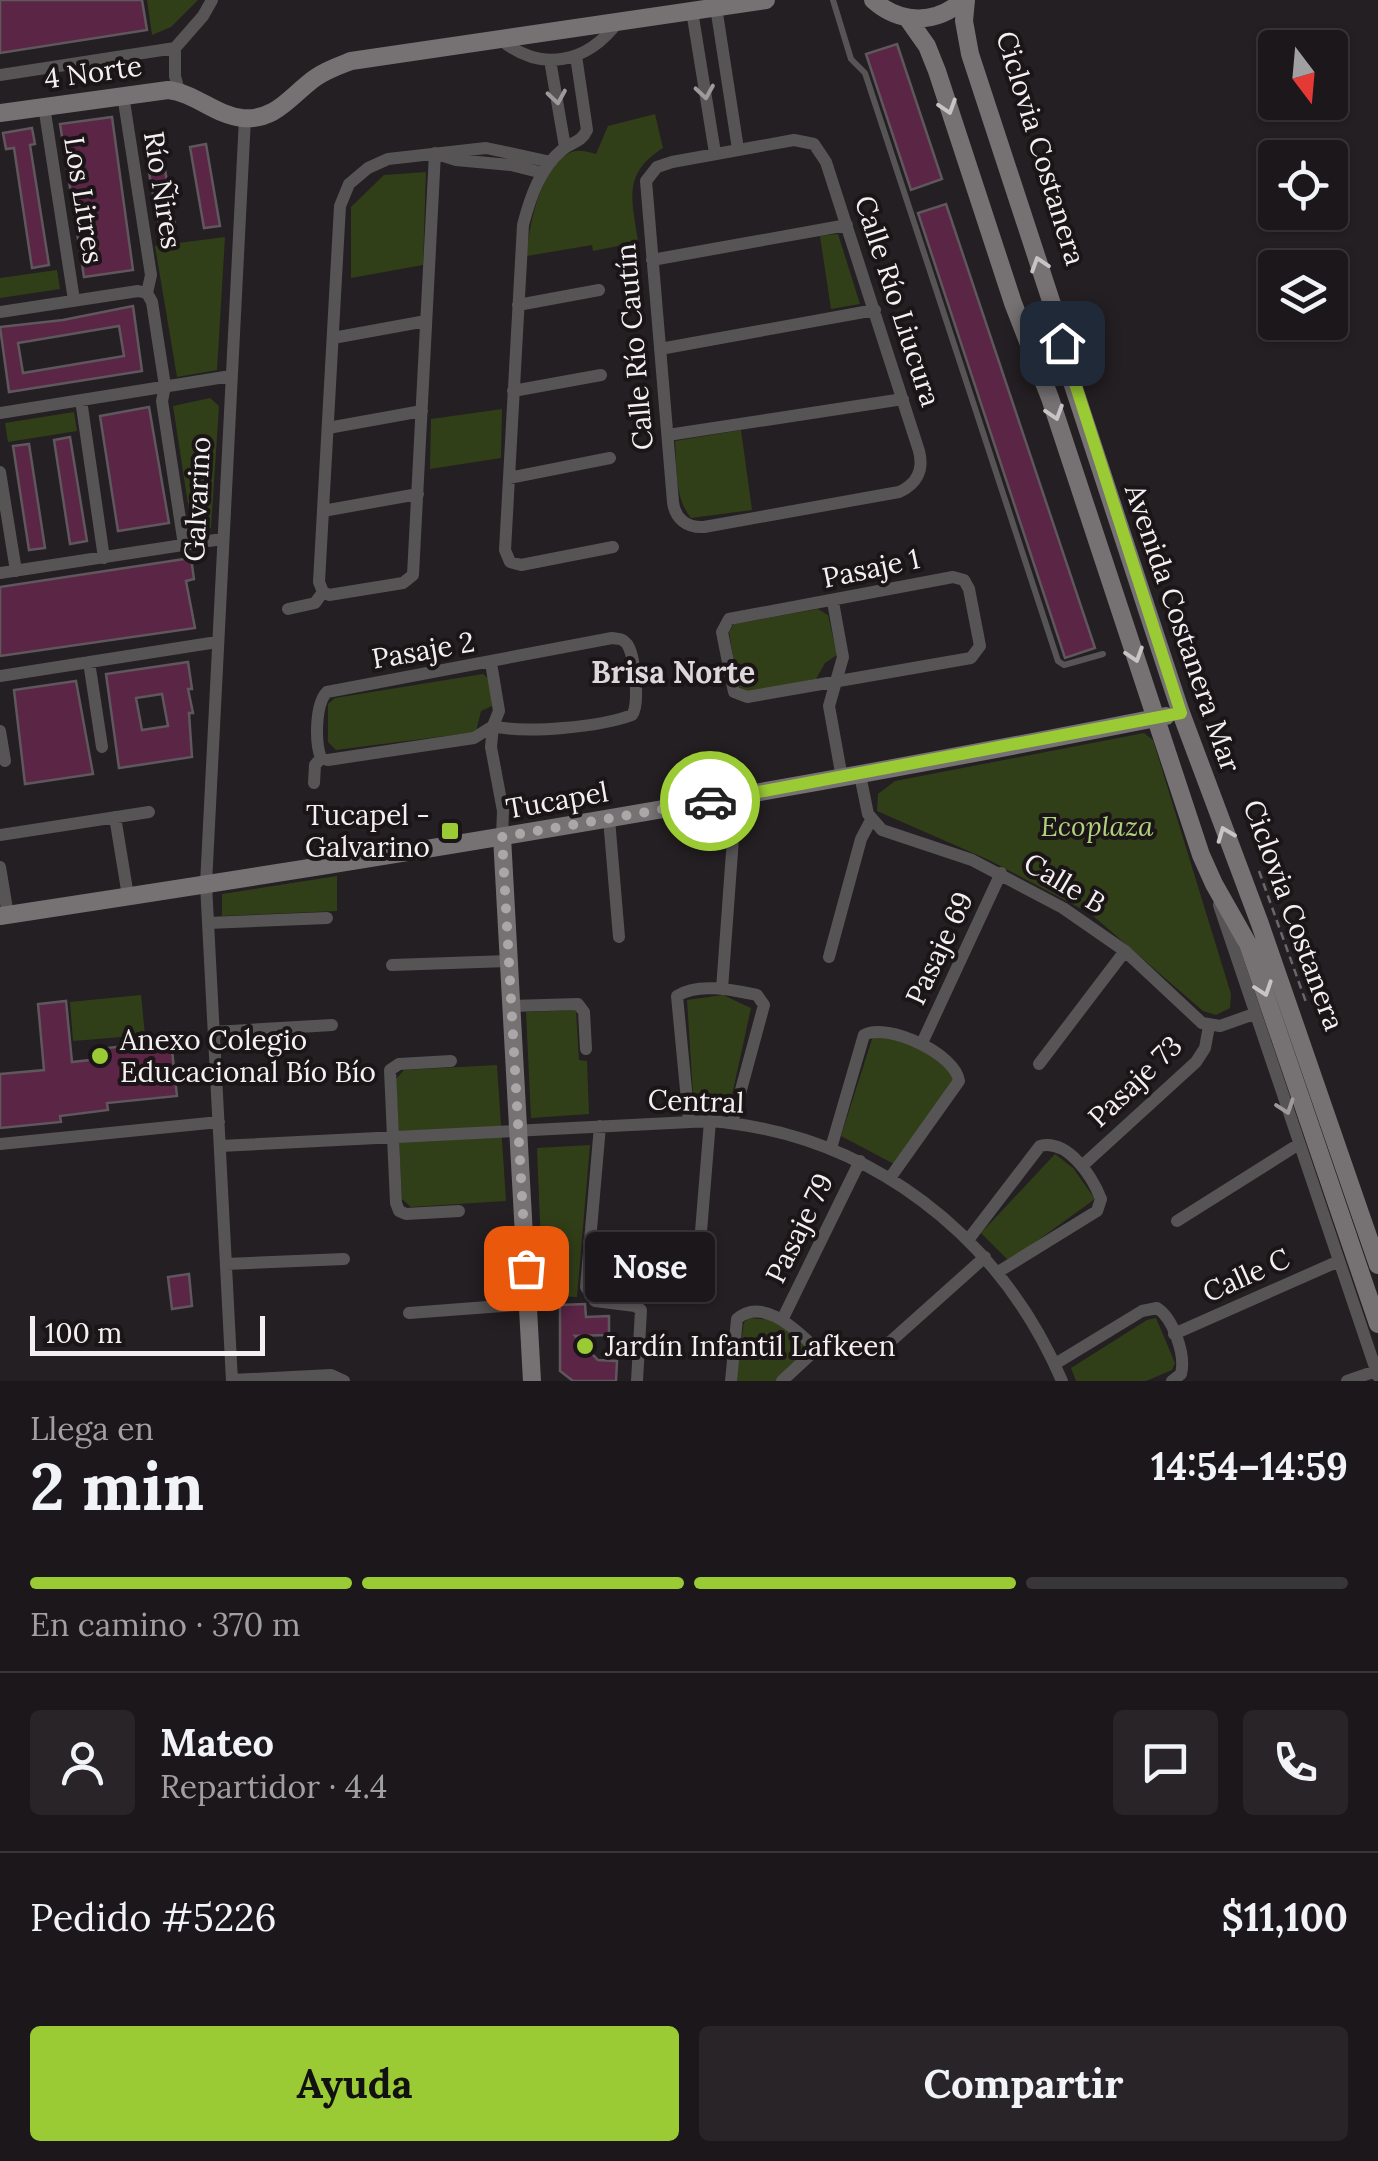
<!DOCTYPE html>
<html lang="es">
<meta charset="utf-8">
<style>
:root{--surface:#1b171a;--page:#282427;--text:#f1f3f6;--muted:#a09fa2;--line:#393639;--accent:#9acb34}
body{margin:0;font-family:Lora,serif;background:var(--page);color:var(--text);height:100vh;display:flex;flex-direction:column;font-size:38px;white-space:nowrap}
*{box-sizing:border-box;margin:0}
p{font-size:32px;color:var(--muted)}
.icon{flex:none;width:55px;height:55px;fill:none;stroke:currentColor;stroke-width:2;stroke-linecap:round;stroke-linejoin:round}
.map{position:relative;height:1381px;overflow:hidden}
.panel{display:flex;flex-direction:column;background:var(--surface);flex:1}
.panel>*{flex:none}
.needle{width:65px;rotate:164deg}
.controls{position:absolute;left:1258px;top:30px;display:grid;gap:20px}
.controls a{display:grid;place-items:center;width:90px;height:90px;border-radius:10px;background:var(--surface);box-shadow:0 2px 8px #0004,0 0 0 2px var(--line);font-size:50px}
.scale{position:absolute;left:30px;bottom:25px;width:235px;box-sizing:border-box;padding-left:10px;border:5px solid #f4f0f2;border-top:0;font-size:28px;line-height:35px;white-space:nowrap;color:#f4f0f2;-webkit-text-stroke:8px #1b1518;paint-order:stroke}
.pin{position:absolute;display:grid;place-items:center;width:85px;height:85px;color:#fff;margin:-42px;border-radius:20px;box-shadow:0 5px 15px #0006}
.courier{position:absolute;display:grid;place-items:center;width:100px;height:100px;margin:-50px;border:8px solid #9acb34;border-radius:50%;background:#fff;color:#222;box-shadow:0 2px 12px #0007}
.bubble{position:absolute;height:70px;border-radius:10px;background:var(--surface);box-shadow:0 2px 8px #0004,0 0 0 2px var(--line);font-size:32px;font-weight:800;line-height:70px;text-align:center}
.overview em{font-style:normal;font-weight:800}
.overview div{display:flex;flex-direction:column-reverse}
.overview{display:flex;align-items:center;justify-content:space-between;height:170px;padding:0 30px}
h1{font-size:65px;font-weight:800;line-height:75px}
.bar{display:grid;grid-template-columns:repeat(4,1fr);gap:15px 10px;align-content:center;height:120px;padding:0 30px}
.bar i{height:12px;border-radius:8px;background:var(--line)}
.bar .selected{background:var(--accent)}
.bar p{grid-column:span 4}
.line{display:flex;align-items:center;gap:25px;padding:0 30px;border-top:2px solid var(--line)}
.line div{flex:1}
.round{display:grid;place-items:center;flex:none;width:105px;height:105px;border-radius:10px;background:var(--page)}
.cta{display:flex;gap:20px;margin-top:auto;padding:20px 30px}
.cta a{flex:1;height:115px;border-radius:10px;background:var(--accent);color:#111;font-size:40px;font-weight:800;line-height:115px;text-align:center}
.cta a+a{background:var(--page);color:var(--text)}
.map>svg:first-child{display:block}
</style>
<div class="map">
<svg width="1378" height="1381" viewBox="0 0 1378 1381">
<rect width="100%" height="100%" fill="#241f22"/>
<path fill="#313f18" d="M147,0h51l-27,27 -19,8z
M655,114l8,34c-41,26 -31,51 -25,94l-45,9 -1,-6 -65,11c1,-28 13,-85 39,-101 9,-7 19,-4 30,-1l12,-28z
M426,172l-3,93 -72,13v-71l33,-32z
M838,234l22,70 -29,5 -11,-73z
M225,237l-8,133 -40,7 -22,-131z
M57,270l3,19 -60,9v-20z
M210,398l9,8 -8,122 -19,2 -19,-124z
M502,409l-1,49 -71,11 1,-50z
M74,412l3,19 -69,11 -3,-19z
M741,430l11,80 -61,8c-17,-21 -14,-51 -16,-77z
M818,609l10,6 9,40 -12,8 -9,16 -70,13 -8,-6 -9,-54 5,-8z
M483,674l6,5 3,27 -11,5 -5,21 -140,18 -8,-8v-38l7,-6z
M1144,733l9,7 78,254 -1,14 -14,7 -13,-4 -112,-97 -102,-54 -112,-49 1,-17 17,-13z
M337,876v35l-115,5v-22z
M141,995l4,40 -72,6 -3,-39z
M723,995l28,13 -22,101h-35l-7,-109z
M576,1010l3,50 8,1 2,53 -58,4 -5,-106z
M873,1036c28,2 73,15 82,45l-61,83 -53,-28z
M497,1065l9,136 -95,6 -9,-8 -6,-120 8,-9z
M590,1145l-13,152 -34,-1 -6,-148z
M1055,1154l18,14 22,31 -86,62 -28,-28z
M750,1318l24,2 31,25 1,6 -30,30h-40l8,-59z
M1156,1318l19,45 -3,7 -26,11h-70l-5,-13 76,-48z"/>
<path fill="#5b2546" stroke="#5e575b" stroke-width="2.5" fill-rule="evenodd" d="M0,0h142l5,30 -147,23z
M897,44l45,135 -31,11 -45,-136z
M112,117l21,153 -49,7 -24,-153z
M32,128l3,16 -5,1 19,120 -17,3 -18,-120 -8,1 -3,-16z
M206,144l14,82 -16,2 -14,-81z
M161,148l15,82 -16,2 -15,-81z
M946,204l149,444 -30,10 -147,-445z
M133,306l9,65 -133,21 -9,-65 63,-7zM119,326l5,30 -101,17 -5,-30z
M149,407l20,116 -51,8 -18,-115z
M70,437l17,104 -17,3 -16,-104z
M29,444l16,104 -16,2 -16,-104z
M191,558l3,21 -8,2 9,47 -195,28v-69z
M188,662l4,27h-4l5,24h-4l3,44 -73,11 -13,-94zM162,694l6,32 -26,4 -6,-32z
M76,681l17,93 -68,10 -11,-94z
M66,1001l6,61 36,-4 -1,-10 64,-7 6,55 -70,7 1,7 -48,6 1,6 -61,6v-54l44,-4 -6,-66z
M189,1274l3,32 -20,3 -4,-32z
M585,1304l1,13 23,-1v19l-34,1 23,24 19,1 -1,20h-43l-13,-10v-66z"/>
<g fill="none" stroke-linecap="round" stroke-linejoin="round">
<path stroke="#6b6669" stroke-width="2.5" stroke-dasharray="8 5" stroke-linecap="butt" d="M1259,871l48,134"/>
<path stroke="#575456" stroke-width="6" d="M833,0l18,59 14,14 193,588 6,4 39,-11"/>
<path stroke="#575456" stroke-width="12" d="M716,7l22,142
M692,11l23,142
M501,40c41,33 86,23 117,-18
M576,56l11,74c-6,13 -16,12 -25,20 -22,18 -32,48 -39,75l-18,325 5,12 11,3 92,-18
M550,60l15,87
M0,75l175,-27
M179,91l-4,-15v-28l28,-32 9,-16
M123,95l28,180 -4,18
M44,106l30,194
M794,140l20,4 12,18 93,289c5,19 -2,33 -20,41l-195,35c-17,1 -29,-8 -31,-25l-27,-321 11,-14 15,-5z
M437,154l19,6 55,5 32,8
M652,260l195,-35
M147,293l5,9 13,84 -3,15 22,144
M518,305l81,-15
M0,312l138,-21 9,2
M333,338l93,-17
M660,349l215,-39
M513,391l88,-16
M81,400l23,158
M0,413l231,-37
M328,428l94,-17
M668,435l235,-36
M0,472l16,99
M509,478l101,-20
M323,511l95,-17
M0,573l222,-34
M953,577l11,3 5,9 11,57 -9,12 -224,39 -13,-5 -12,-60 7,-13z
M323,592l-4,-10 21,-376 9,-22 19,-16 20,-9 98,-11 65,14
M323,592l6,3 74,-12 10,-8 22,-422
M833,602l10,55 -14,49 13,72
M288,609l27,-6 8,-11
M89,662l13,85
M491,663l8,48 -6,15 -2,21 12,64 -1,26
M0,676l217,-34
M0,731l5,30
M321,758l7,2 146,-22 19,-12
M860,775l8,39 14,16 90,30 91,48 62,43 77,72 18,3 34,-12
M314,783l1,-18 6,-7c-6,-15 -6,-54 6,-66l285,-54c7,1 10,0 15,6 8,11 13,61 5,71 -32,12 -106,19 -139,11
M115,817l13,79
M609,819l10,118
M0,835l149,-23
M0,867l8,48
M1219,905l159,471
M208,923l119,-5
M829,957l32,-118 10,-19
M392,965l116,-4
M722,989l14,-192
M511,1006l67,-2 6,8 2,37
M214,1032l118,-7
M922,1043l79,-170
M451,1061l-52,3 -9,6 6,133 3,8 7,3 53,-3
M1039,1064l86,-113
M689,1121l-12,-125c21,-14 56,-6 80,-1l7,10 -32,118
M600,1126l-14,161 9,14 40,5 6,4 -4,71
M0,1144l219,-22
M220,1146l490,-25c159,13 290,114 352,260
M831,1148l33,-113c23,-13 92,19 95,46l-69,97
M1082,1166l114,-104 9,-14 4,-22
M1177,1221l122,-77
M968,1240l72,-94c28,-7 52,30 61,53l-4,12 -99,61
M699,1256l11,-135
M226,1264l118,-5
M409,1313l119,-9
M783,1318l77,-157
M1174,1334l165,-73
M890,1342l95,-85
M1055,1364l87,-53 15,-3c16,10 29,47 24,66l-9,7
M232,1380l99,-5 13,6
M232,1381l-26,-497 39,-766
M731,1381l6,-62c24,-21 55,7 73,24v12l-28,26
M1347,1381l29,-10"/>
<path stroke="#767173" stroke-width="18" d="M873,0c27,24 63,25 90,0
M966,0l-2,21 6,33 83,253 17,69 111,337 79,211 118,341
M908,19l19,27 10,25 76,232 37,95 151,457 13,29 34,60 130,380
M0,113l168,-23c27,3 47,25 74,28 34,3 48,-22 73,-40 11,-8 23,-12 36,-17l415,-61
M502,837l30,544
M0,916c390,-59 779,-123 1166,-200"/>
</g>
<defs><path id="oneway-chevron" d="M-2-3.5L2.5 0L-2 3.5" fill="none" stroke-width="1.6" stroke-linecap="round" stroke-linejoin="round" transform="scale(2.5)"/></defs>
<g stroke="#9e9a9c">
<use href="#oneway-chevron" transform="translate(705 92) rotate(81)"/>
<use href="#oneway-chevron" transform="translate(557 97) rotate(81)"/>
<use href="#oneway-chevron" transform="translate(1286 1107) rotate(71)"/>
</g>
<g stroke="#c8c4c6">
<use href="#oneway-chevron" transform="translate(948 107) rotate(72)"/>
<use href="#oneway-chevron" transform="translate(1039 264) rotate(-108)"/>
<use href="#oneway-chevron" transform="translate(1055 413) rotate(72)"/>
<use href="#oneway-chevron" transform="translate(1135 655) rotate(72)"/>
<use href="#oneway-chevron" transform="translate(1225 834) rotate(-111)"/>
<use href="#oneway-chevron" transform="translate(1264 989) rotate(71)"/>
</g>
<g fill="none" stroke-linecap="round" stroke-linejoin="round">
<path stroke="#aba7a9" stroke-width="10" stroke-dasharray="0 18" d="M526,1268l-24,-431 208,-36"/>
<path stroke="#9acb34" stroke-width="12" d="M710,801l471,-88 -119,-370"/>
</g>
<g fill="#9acb34" stroke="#1b1518" stroke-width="4">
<rect x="440" y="821" width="20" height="20" rx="5"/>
<circle cx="100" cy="1056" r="10"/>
<circle cx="585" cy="1346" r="10"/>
</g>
<g text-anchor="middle" stroke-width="8" stroke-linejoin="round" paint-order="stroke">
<g font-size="28" fill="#f4f0f2" stroke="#1b1518">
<text transform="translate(93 72) rotate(-8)" y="10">4 Norte</text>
<text transform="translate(1041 148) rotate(73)" y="10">Ciclovia Costanera</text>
<text transform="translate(163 190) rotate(81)" y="10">Río Ñires</text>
<text transform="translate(84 200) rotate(81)" y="10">Los Litres</text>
<text transform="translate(898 301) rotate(72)" y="10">Calle Río Liucura</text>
<text transform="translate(634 347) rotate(-95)" y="10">Calle Río Cautín</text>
<text transform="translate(197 499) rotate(-87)" y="10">Galvarino</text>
<text transform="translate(871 568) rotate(-12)" y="10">Pasaje 1</text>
<text transform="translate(1183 628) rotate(71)" y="10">Avenida Costanera Mar</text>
<text transform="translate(423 650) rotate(-10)" y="10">Pasaje 2</text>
<text transform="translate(557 800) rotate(-10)" y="10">Tucapel</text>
<text transform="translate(1065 883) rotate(31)" y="10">Calle B</text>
<text transform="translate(1294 915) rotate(70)" y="10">Ciclovia Costanera</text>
<text transform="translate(939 948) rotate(-65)" y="10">Pasaje 69</text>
<text transform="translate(1135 1081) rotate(-44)" y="10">Pasaje 73</text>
<text transform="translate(696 1101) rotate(2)" y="10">Central</text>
<text transform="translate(799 1228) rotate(-64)" y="10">Pasaje 79</text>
<text transform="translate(1246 1275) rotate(-24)" y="10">Calle C</text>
</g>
<g font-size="28" fill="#f4f0f2" stroke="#1b1518" text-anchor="start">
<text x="430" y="825" text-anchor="end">Tucapel -<tspan x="430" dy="32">Galvarino</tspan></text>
<text x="120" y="1050">Anexo Colegio<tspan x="120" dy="32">Educacional Bío Bío</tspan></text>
<text x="605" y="1356">Jardín Infantil Lafkeen</text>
</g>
<g font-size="28" font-style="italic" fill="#b0d27a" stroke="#1b1518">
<text x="1097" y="836">Ecoplaza</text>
</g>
<g font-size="30" font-weight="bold" fill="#ddd6da" stroke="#1b1518">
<text x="673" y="683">Brisa Norte</text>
</g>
</g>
</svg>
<div class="controls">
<a><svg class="needle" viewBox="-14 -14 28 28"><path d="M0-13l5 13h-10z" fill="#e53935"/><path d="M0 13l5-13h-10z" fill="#a09fa2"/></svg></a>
<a><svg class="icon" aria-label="locate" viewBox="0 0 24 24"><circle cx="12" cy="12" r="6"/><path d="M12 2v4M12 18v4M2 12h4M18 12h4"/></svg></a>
<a><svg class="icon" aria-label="layers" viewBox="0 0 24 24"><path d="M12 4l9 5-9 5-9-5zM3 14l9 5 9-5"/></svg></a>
</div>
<div class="scale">100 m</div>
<div class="pin" style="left:526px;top:1268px;background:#ea580c"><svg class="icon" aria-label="bag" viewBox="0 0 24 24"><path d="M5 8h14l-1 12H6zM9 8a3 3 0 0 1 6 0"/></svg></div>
<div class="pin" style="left:1062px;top:343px;background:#1f2937"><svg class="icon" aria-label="home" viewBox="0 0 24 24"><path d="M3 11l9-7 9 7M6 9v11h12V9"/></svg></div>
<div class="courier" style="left:710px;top:801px"><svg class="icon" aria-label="car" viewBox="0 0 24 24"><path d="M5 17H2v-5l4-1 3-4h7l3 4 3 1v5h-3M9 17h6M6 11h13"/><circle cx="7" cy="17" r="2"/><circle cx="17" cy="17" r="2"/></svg></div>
<div class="bubble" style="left:585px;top:1232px;width:130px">Nose</div>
</div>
<section class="panel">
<div class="overview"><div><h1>2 min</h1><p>Llega en</p></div><em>14:54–14:59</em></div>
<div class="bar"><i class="selected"></i><i class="selected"></i><i class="selected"></i><i></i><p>En camino · 370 m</p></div>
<div class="line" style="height:180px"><a class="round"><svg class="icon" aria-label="person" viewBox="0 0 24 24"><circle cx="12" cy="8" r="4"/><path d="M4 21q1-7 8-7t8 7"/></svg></a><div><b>Mateo</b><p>Repartidor · 4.4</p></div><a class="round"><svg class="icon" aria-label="chat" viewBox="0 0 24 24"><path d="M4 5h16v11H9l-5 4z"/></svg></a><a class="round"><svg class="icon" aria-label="phone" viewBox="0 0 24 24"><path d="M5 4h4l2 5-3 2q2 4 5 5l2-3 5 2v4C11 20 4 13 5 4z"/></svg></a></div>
<div class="line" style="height:130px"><div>Pedido #5226</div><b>$11,100</b></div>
<div class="cta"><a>Ayuda</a><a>Compartir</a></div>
</section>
